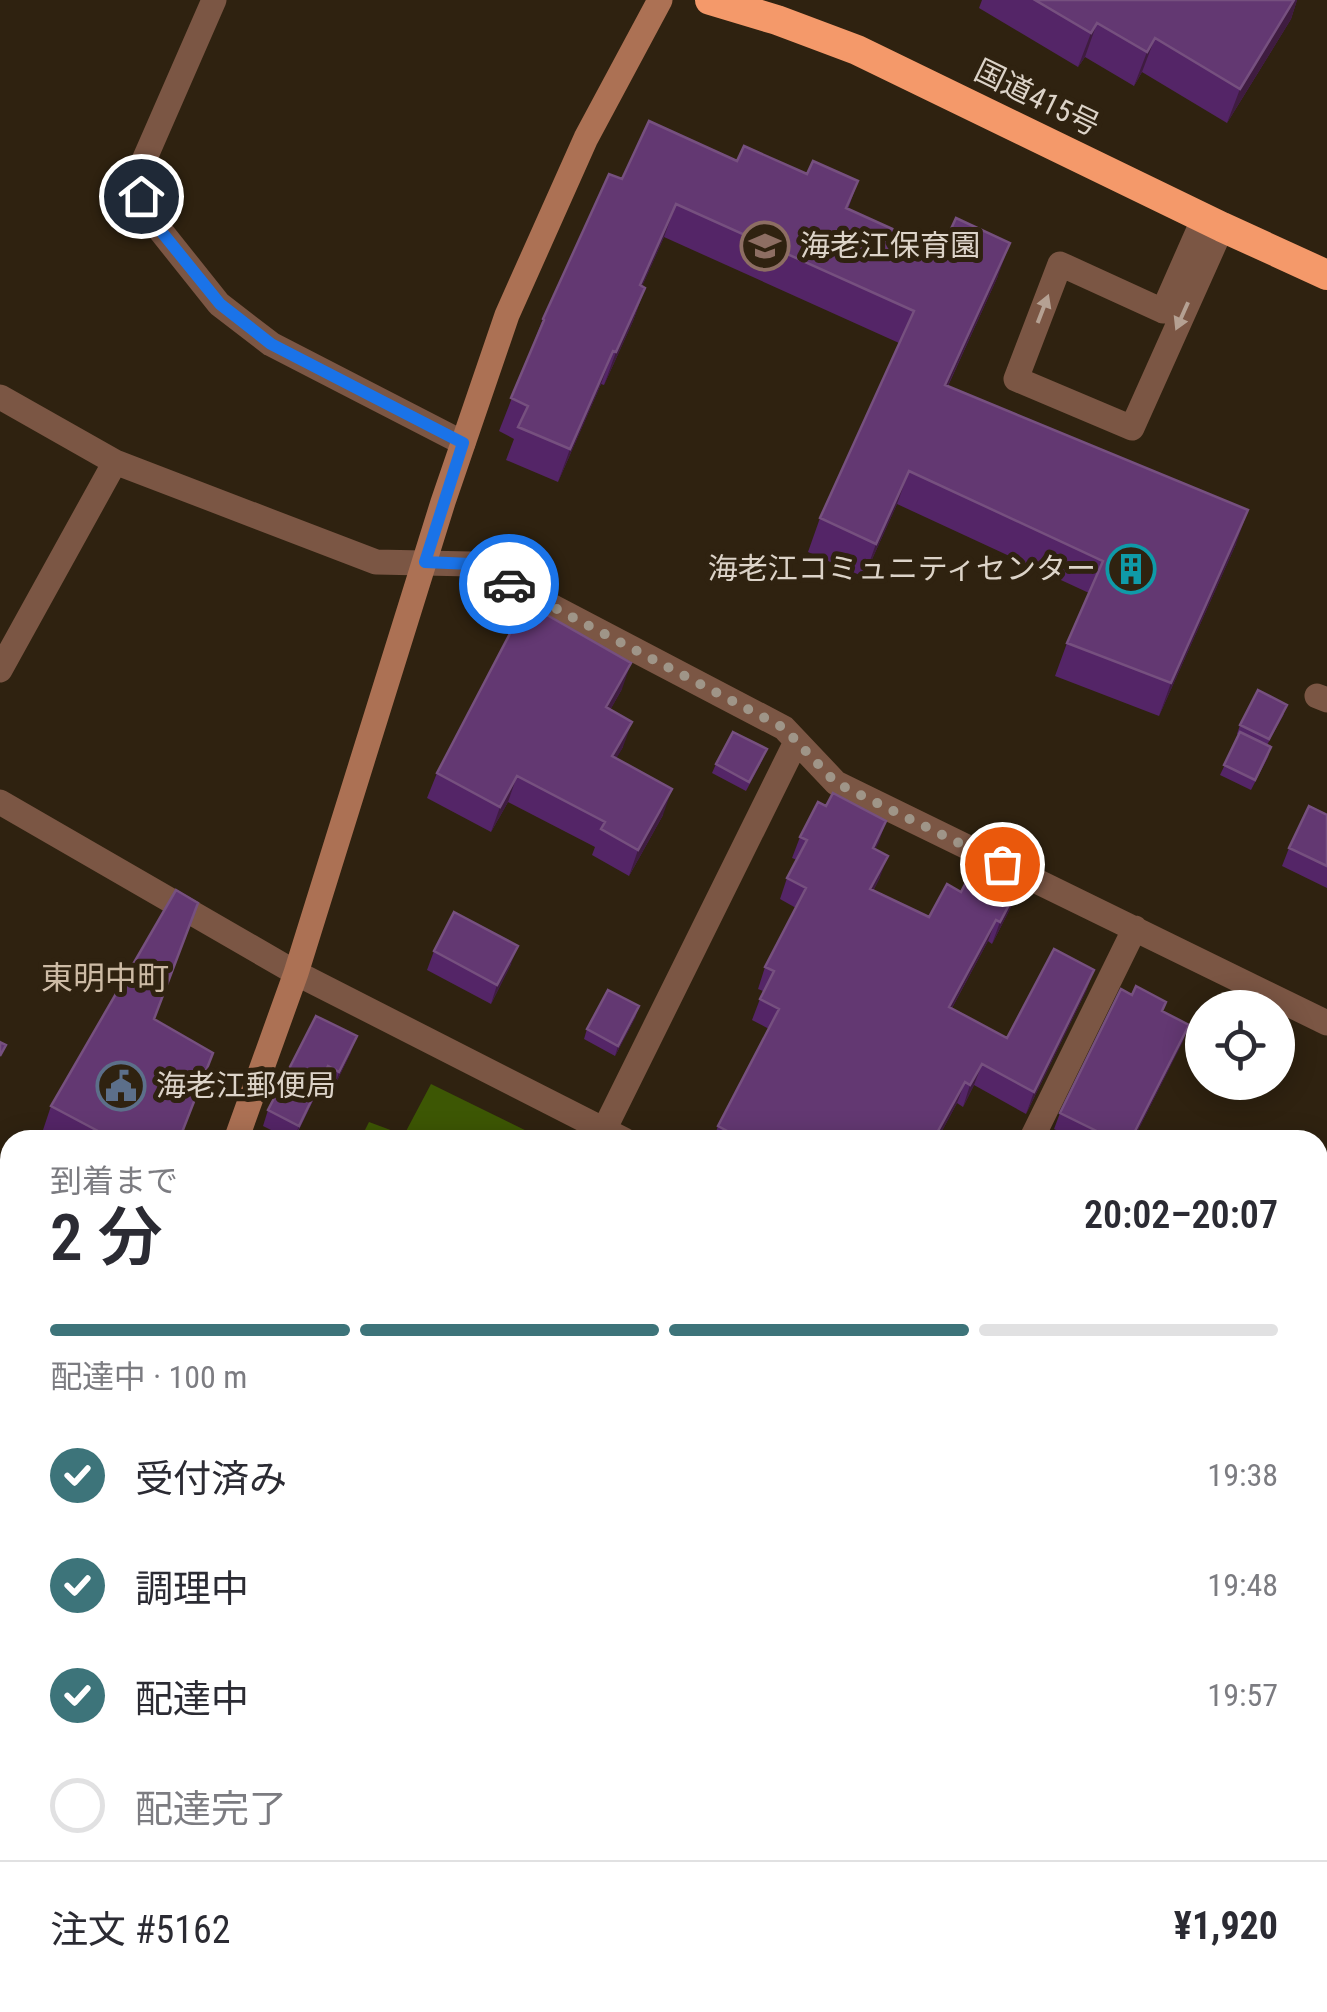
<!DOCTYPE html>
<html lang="ja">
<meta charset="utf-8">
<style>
:root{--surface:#fff;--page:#f2f2f3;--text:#2b2b33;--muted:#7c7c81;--line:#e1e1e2;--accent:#3d747a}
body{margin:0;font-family:"Roboto Condensed","Noto Sans JP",sans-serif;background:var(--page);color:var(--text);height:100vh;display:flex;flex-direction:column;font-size:38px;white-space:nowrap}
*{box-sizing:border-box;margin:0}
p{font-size:32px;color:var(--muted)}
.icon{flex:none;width:55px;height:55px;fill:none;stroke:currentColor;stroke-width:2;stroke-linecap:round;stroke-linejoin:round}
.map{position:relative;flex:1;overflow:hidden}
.drawer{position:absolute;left:0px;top:1130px;width:1328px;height:882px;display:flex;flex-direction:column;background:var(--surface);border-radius:30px 30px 0 0;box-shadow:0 5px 25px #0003}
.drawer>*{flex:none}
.controls{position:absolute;left:1185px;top:990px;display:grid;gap:20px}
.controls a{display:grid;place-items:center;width:110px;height:110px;border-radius:50%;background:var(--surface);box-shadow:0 5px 25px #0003;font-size:50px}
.pin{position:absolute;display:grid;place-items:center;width:85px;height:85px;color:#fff;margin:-42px;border:5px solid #fff;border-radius:50%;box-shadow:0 2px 10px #0007}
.courier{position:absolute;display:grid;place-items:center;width:100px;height:100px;margin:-50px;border:8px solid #1a73e8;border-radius:50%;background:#fff;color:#222;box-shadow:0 2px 12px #0007}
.summary em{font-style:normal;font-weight:600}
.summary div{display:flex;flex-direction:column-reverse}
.summary{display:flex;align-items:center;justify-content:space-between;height:170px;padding:0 50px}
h1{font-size:65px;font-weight:600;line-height:75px}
.bar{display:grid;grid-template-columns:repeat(4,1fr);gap:15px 10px;align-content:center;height:120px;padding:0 50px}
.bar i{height:12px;border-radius:8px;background:var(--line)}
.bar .on{background:var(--accent)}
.bar p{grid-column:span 4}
.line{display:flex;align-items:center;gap:25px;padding:0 50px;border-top:2px solid var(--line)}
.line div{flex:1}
ol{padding:0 50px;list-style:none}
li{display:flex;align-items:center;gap:30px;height:110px}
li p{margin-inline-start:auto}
li .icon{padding:10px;border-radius:50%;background:var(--accent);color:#fff;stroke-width:4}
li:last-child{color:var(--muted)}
li i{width:55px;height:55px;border:5px solid var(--line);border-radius:50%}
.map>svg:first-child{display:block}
</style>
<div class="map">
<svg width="1327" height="2012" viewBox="0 0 1327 2012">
<rect width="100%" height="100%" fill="#2f2210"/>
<path fill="#3d5704" d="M431,1084l114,56h-185l9,-18 35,13z
M0,1212l10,6v204h-2l-8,-4z
M1318,1916l9,5v91h-160l-18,-9 169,-1z"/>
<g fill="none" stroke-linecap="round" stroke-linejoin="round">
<path stroke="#7b5644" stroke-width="25" d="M1204,218l-41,93 -103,-47 -44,115 116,49 90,-201"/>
<path stroke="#7b5644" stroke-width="25" d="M214,0l-69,158 -4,38 11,24 67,84 52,40 192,99
M0,397l115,65 261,100 95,2 313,164 52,55 491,240
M0,670l115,-208
M1317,696l10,4
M0,802l296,171 328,167
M604,1130l192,-388
M1031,1140l104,-212
M0,1172l10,5
M1318,1231l9,-18
M1318,1496l9,5
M1318,1865l9,5"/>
<path stroke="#ac7154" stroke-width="25" d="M236,1140l60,-167 147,-471 64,-187 79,-177 74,-138
M0,1457l10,5
M0,1521l10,6
M0,1702l10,-22
M927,2002l18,10
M1049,2002l18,10"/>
<path stroke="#f4996a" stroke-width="30" d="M710,0l67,20 80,30 365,177 105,48"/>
</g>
<path fill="#542567" d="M982,0h315l-6,19 -64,104 -85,-51 -8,14 -49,-29 -7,10 -99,-59z
M737,161l70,13 51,7 -10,28 150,67 -50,110 288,158 -77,172 -104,-40 12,-33 22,-50 -192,-89 -33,73 -56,-25 12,-34 79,-175 -235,-106 -22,49 3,2 -12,33 -29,64 -3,-1 -43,98 -52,-22 8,-21 -15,-8 44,-112 79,-140z
M622,689l-12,21 13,37 -7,11 47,57 -34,61 -37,-21 3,-8 -87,-45 -17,30 -64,-34 10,-25z
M1284,714l-17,31 4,2 -3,10 -17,33 -31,-15 19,-40 -2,-1 3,-9z
M763,759l-17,32 -34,-18 4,-9z
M826,806l60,15 -11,28 5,28 -7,14 56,26 32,-25 59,-8 -8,21 -20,39 -4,-3 -36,67 55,30 87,-68 -8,21 -60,123 -52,-29 -11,22 -6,-4 -20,37h-224l5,-14 51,-97 -17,-9 11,-29 -5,-2 7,-22 31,-59 -16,-9 7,-21 10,-18 -5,-2 8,-21z
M1327,815v73l-45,-22 7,-18z
M434,951l77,13 -20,40 -64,-34z
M1163,1011l20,30 -50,99h-57l-22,-11 6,-16z
M316,1016l35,36 -17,35 -12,-5 -28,58h-3l-28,-14 5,-16z
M636,1016l-21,40 -31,-17 3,-10z
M154,1019l26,121h-125l-13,-7 9,-27z
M1327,1269v24l-7,-4z
M1327,1346v87l-7,-4 2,-7 -4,-2v-66z
M1318,1514l9,5v256l-2,5 -7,-4z
M10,1820v57l-10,-5v-34z"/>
<path fill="#3f1c40" d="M1294,0h3l-6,19 -64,104 13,-34z
M1097,23l-12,34 -7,10 13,-34z
M1155,38l-13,34 -8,14 13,-34z
M676,204l-12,33 -36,81 12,-33z
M1010,243l-12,33 -65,142 12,-33z
M645,288l-12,33 -29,64 12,-33z
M613,351l-12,33 -43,98 12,-33z
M909,471l-12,33 -33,73 12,-33z
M1248,510l-12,34 -77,172 12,-33z
M631,663l-9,26 -25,44 9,-26z
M632,722l-9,25 -20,34 9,-25z
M517,776l-9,26 -17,30 9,-25z
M672,789l-9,26 -34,61 9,-26z
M886,821l-7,21 -14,27 8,-21z
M888,856l-8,21 -17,34 7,-22z
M1020,884l-8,21 -20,39 8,-22z
M996,920l-8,21 -47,87 8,-21z
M518,946l-7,18 -20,40 6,-19z
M1094,970l-8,21 -60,123 8,-22z
M639,1006l-3,10 -21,40 3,-10z
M1189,1025l-6,16 -50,99h-2z
M357,1036l-6,16 -17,35 5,-15z
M982,1064l-8,21 -11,22 7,-22z
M328,1066l-6,16 -29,58 6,-14z
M965,1082l-8,21 -20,37h-4z"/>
<path fill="#633872" stroke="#76507f" stroke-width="2.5" d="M1035,0h259l-54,89 -85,-51 -8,14 -50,-29 -6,10z
M649,121l88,40 7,-15 63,28 6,-13 45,20 -12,27 95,43 15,-33 54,25 -65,142 303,125 -77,173 -104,-40 36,-82 -194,-90 -33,73 -56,-26 94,-207 -238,-107 -36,81 5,3 -29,64 -3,-1 -43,98 -52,-22 10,-21 -17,-8 33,-78 -1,-1 66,-145 13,5z
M526,603l105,60 -25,44 26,15 -20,34 60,33 -34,61 -37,-21 4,-7 -88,-46 -17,31 -63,-34z
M1258,690l29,15 -18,34 -29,-14z
M733,732l34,17 -18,33 -33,-18z
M1240,732l31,15 -16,33 -31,-15z
M833,793l53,28 -13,27 15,8 -18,33 59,28 18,-33 14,8 16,-31 43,23 -20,38 -4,-2 -47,87 58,31 47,-89 40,21 -60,122 -52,-28 -12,21 -5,-3 -32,58h-189l-26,-14 61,-117 -19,-10 14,-28 -9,-4 41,-79 -19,-10 20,-38 -7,-3 18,-35 8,4z
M1309,806l18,9v51l-38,-18z
M176,890l22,13 -44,116 59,34 -34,87h-64l-64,-34z
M454,912l64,34 -21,39 -63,-34z
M1136,986l30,16 -4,9 27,14 -57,112 -5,-2 -2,5h-10l-55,-27 61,-124 11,6z
M608,990l31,16 -21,40 -31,-17z
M316,1016l41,20 -18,36 -11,-6 -29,60 -31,-16z
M0,1042l6,3 -6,11z
M1322,1345l5,1v58l-9,-5v-45z
M1318,1514l9,5v236l-2,-1 -2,5 -5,-3z
M10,1820v30l-10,-6v-6z"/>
<defs><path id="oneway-solid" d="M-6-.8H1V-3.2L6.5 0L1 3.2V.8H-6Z" transform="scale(2.5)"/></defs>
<g fill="#b5a193">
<use href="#oneway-solid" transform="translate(1043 309) rotate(-69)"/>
<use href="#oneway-solid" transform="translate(1182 316) rotate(114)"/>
</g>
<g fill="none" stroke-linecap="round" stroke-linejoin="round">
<path stroke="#9f9588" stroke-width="10" stroke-dasharray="0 18" d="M509,584l275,144 52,55 166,81"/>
<path stroke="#1a73e8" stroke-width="12" d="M141,196l11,24 68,84 51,40 192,99 -38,119 46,2 38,20"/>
</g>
<defs>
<g id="school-ring" transform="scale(2.5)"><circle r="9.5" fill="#2f2210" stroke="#8d6e63" stroke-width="1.5"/><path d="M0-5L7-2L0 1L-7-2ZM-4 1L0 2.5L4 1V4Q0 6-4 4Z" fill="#8d6e63"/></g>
<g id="building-ring" transform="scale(2.5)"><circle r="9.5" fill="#2f2210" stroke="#0f9aa8" stroke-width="1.5"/><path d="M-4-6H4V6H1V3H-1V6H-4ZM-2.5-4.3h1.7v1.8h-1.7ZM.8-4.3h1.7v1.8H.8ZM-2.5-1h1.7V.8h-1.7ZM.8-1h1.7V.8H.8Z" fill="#0f9aa8"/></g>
<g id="civic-ring" transform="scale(2.5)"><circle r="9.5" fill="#2f2210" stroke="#5c6f8a" stroke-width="1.5"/><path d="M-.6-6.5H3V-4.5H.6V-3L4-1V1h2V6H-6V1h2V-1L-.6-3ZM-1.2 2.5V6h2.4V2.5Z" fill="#5c6f8a"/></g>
</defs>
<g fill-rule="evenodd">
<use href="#school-ring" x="765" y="246"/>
<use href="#building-ring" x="1131" y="569"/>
<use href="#civic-ring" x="121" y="1086"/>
</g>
<g text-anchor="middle" stroke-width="10" stroke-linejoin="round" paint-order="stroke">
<g font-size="30" fill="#dcd3c8" stroke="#2f2210">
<text transform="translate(1037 98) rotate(26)" y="10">国道415号</text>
</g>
<g font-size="30" fill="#dcd3c8" stroke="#2f2210" text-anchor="start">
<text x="800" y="256">海老江保育園</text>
<text x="1096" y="579" text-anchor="end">海老江コミュニティセンター</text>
<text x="156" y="1096">海老江郵便局</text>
</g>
<g font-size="32" fill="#cdbba5" stroke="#2f2210">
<text x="105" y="989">東明中町</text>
</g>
</g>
</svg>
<div class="controls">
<a><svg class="icon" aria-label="locate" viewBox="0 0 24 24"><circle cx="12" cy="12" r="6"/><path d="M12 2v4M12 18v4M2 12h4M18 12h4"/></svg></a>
</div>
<div class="pin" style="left:1002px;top:864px;background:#ea580c"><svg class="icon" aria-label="bag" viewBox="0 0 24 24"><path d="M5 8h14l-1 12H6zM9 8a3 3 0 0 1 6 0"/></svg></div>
<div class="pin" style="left:141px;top:196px;background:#1f2937"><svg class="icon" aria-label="home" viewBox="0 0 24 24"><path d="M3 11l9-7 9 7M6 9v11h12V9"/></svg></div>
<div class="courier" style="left:509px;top:584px"><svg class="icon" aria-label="car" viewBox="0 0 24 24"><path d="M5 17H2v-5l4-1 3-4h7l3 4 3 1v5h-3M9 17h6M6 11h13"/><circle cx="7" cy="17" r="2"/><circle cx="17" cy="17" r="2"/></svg></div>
<section class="drawer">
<div class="summary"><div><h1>2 分</h1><p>到着まで</p></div><em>20:02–20:07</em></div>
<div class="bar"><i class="on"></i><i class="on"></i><i class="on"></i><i></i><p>配達中 · 100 m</p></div>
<ol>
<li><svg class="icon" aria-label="check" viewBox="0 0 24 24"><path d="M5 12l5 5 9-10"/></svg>受付済み<p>19:38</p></li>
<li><svg class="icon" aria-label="check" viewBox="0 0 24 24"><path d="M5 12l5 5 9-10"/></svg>調理中<p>19:48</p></li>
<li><svg class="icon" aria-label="check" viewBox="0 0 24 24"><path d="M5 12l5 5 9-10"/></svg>配達中<p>19:57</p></li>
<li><i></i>配達完了</li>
</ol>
<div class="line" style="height:130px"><div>注文 #5162</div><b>¥1,920</b></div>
</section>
</div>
